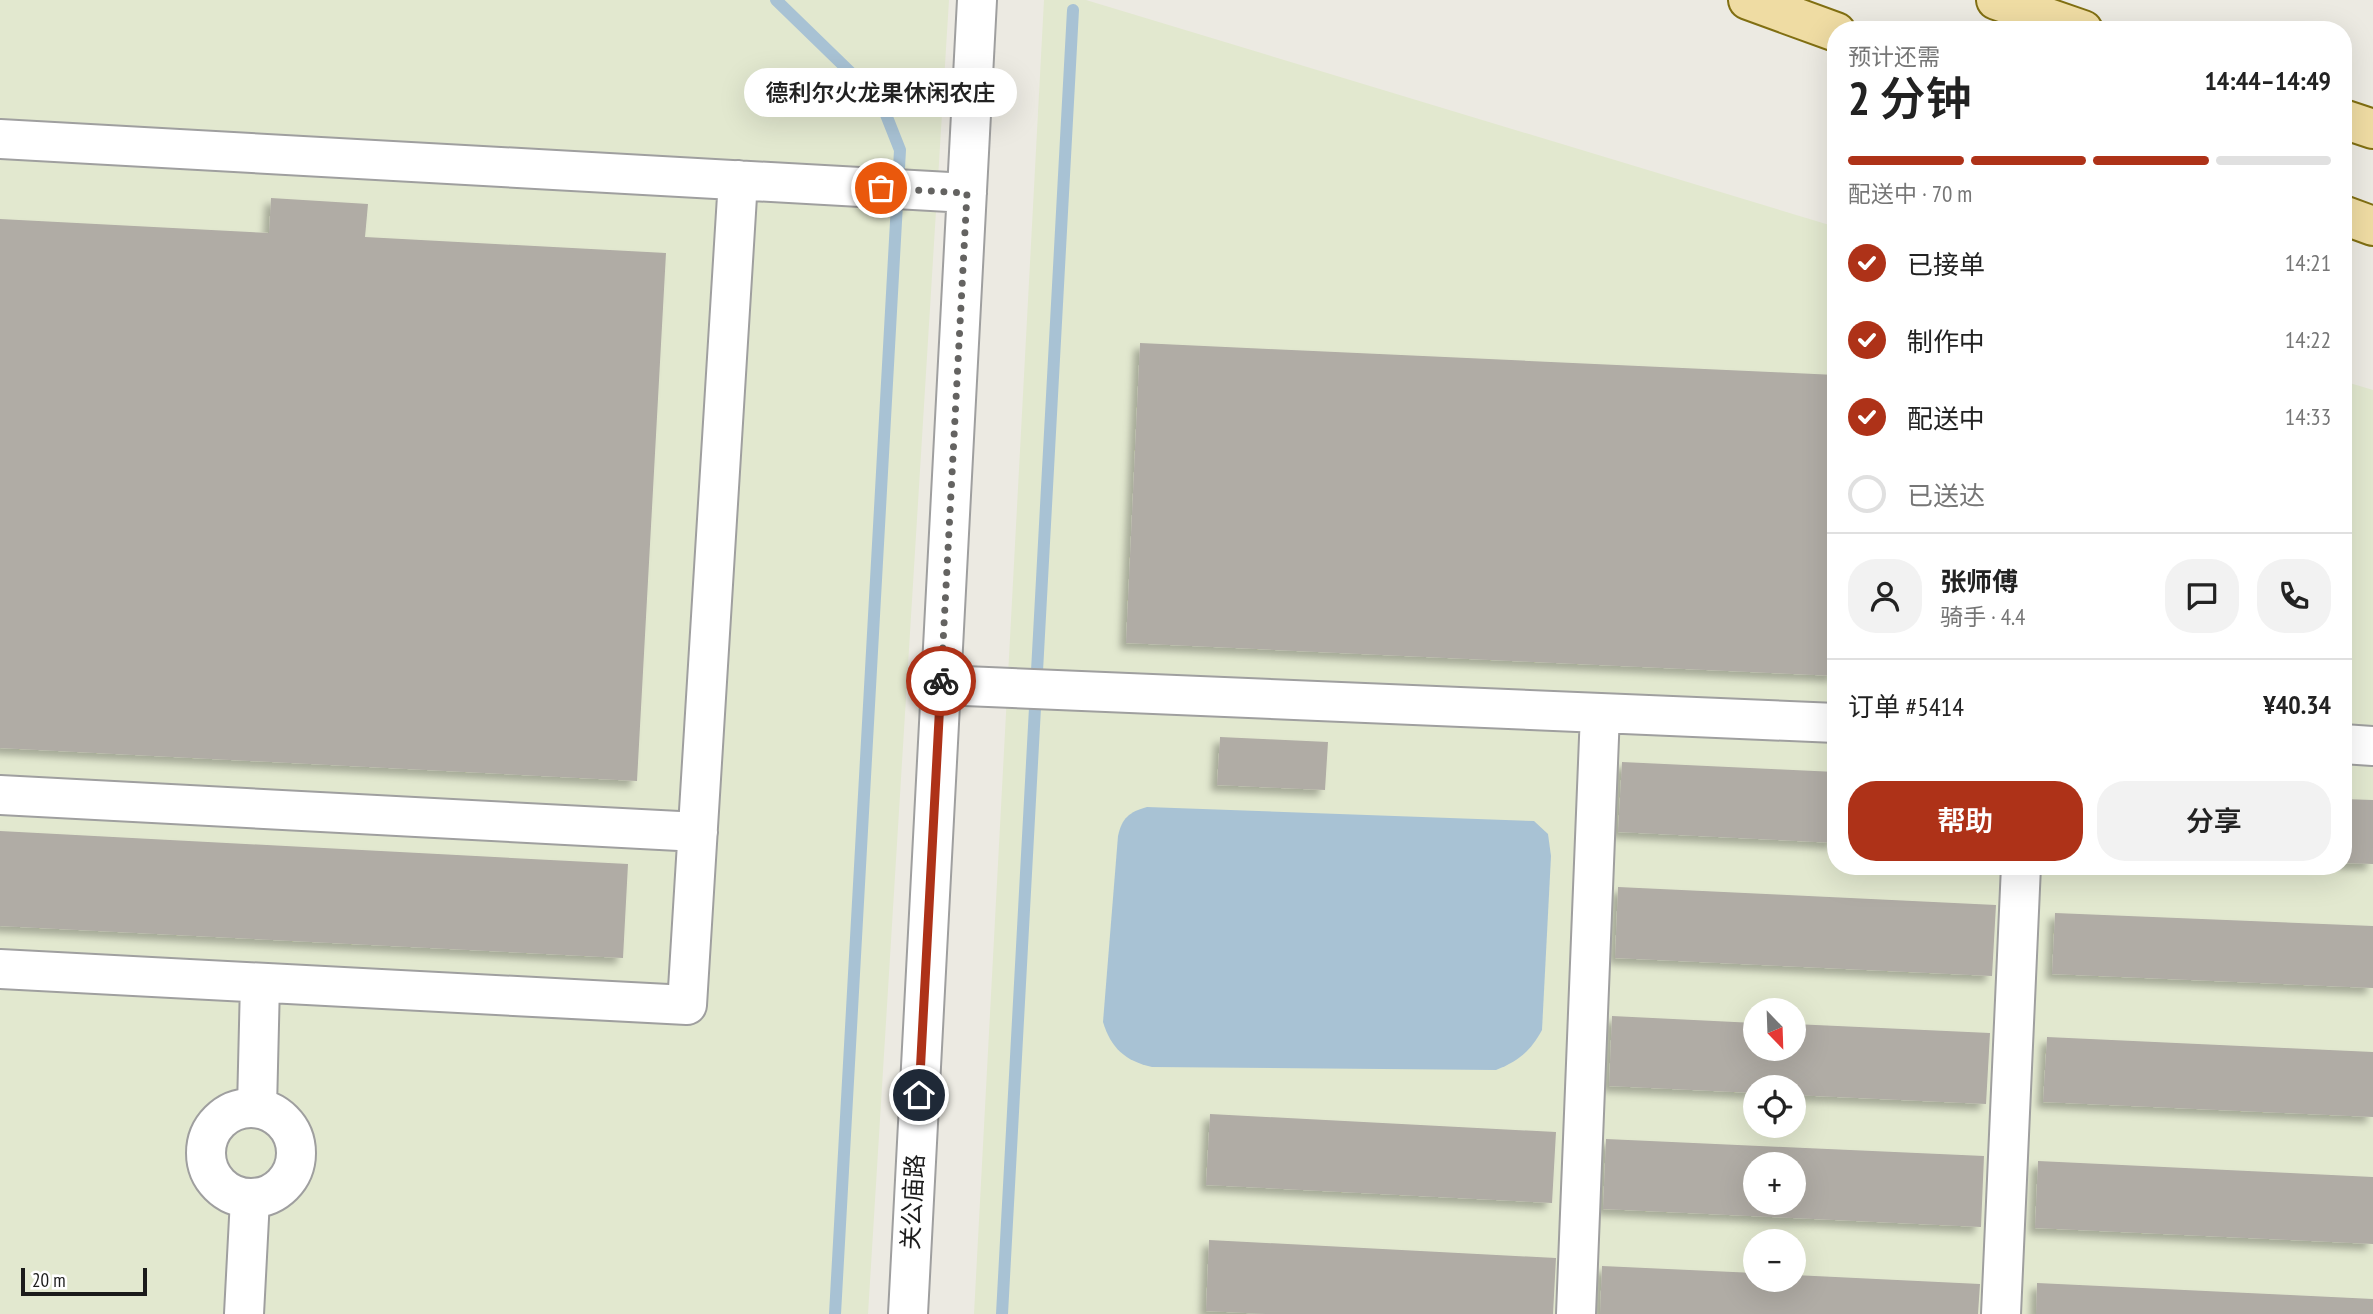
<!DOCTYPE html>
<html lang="zh">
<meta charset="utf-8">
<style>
:root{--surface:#fff;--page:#f2f2f2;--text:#222;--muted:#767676;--line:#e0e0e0;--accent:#ae3218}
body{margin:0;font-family:"PT Sans Narrow","Noto Sans SC",sans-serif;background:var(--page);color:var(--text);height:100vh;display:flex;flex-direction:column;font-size:26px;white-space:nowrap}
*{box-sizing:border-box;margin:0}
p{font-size:23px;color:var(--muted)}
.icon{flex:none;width:38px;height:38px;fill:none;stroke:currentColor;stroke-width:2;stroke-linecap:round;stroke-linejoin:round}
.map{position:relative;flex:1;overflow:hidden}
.sheet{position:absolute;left:1827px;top:21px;width:525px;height:854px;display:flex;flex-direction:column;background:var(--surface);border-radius:28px;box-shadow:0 7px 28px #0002}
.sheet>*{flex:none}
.needle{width:46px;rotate:157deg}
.buttons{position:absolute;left:1743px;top:998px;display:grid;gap:14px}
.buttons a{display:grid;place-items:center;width:63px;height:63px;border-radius:50%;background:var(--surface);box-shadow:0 7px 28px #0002;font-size:35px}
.scale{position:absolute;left:21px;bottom:18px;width:126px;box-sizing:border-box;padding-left:7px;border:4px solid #1b1b1b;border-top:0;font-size:19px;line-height:24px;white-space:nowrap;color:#1b1b1b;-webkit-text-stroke:5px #fff;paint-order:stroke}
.pin{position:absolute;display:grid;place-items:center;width:60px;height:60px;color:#fff;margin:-30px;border:4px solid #fff;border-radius:50%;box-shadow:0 2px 7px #0007}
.courier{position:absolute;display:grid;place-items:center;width:70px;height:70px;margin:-35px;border:5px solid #ae3218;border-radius:50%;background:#fff;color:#222;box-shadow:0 2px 9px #0007}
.bubble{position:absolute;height:49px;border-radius:24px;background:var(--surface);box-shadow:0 7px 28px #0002;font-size:23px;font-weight:600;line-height:49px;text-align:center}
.headline em{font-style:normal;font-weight:600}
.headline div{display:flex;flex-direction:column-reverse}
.headline{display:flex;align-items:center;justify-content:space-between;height:119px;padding:0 21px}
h1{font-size:46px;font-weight:600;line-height:52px}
.bar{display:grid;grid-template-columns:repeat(4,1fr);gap:10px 7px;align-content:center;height:84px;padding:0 21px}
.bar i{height:9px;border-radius:5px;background:var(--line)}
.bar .on{background:var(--accent)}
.bar p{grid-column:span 4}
.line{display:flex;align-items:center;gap:18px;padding:0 21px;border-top:2px solid var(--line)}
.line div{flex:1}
.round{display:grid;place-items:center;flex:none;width:74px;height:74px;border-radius:28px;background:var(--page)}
ol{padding:0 21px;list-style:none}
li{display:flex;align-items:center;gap:21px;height:77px}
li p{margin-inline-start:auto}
li .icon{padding:7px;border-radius:50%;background:var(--accent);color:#fff;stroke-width:4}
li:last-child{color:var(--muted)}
li i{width:38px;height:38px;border:4px solid var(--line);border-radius:50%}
.button{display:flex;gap:14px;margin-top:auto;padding:14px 21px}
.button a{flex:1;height:80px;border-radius:28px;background:var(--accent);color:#fff;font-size:28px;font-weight:600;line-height:80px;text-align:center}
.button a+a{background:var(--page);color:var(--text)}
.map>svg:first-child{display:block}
</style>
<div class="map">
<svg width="2373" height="1314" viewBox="0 0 2373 1314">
<defs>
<filter id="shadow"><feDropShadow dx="-6" dy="6" stdDeviation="3.5" flood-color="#0004"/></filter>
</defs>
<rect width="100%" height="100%" fill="#eceae2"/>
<path fill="#e2e8cf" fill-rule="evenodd" d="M0,0h949l-81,1314h-868z
M1044,0h42l750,227v639h507v-485l30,9v924h-1399zM1755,1010h39v38h-39zM1755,1087h39v38h-39zM1755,1164h39v38h-39zM1755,1241h39v38h-39z"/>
<path fill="#a8c2d4" d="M1147,807l387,14 14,13 3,22 -9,174c-12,22 -24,31 -46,40l-344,-3c-27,-6 -41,-19 -49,-45l15,-186c4,-18 11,-24 29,-29z"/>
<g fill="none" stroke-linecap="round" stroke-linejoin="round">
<path stroke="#a8c2d4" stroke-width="12" d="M776,0l105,102 19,48 -65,1164
M1002,1314l71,-1304"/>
</g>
<path fill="#b0aca5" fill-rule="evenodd" filter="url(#shadow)" d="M271,198l97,6 -3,33 301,16 -29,528 -637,-33v-529l269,14z
M1140,343l696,32v301l-710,-33z
M1220,737l108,5 -3,48 -108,-5z
M1622,762l214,10v71l-218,-11z
M2343,799l30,1v64l-30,-1z
M0,831l628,33 -5,94 -623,-32z
M1618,887l378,18 -4,71 -377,-18z
M2055,913l318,13v62l-321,-14z
M1612,1016l143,7v25h39v-24l196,9 -4,71 -192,-9v-8h-39v6l-146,-7z
M2047,1037l326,15v65l-330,-15z
M1210,1114l346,18 -4,71 -346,-18z
M1606,1139l378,17 -3,71 -378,-18zM1755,1164h39v38h-39z
M2038,1161l335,16v67l-338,-16z
M1209,1240l347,18 -3,56h-287l-60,-3z
M1602,1266l153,7v6h39v-4l186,9 -2,30h-378z
M2037,1283l336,16v15h-337z"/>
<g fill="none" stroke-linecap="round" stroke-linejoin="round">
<g stroke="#9f9f9f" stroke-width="42">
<path id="minor" d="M0,139l967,54
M941,685l895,38
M2343,744l30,2
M0,795l698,37
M0,969l687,36 51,-825
M257,1108l3,-125
M206 1153a45 45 0 1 1 90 0a45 45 0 1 1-90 0Z
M244,1314l6,-115
M908,1314l69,-1314
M1576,1314l24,-601
M2001,1314l20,-448"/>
</g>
<g stroke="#816f12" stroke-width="42">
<path id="major" d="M1748,0l88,32
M1996,0l87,30
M2343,119l30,10
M2343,215l30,11"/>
</g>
<use href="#minor" stroke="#fff" stroke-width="38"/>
<use href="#major" stroke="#efdca3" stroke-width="38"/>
</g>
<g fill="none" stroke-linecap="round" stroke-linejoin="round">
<path stroke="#646361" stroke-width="7" stroke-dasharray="0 12.6" d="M881,188l86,5 -26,488"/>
<path stroke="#ae3218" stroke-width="9" d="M919,1095l22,-414"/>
</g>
<g text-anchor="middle" stroke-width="7" stroke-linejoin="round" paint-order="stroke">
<g font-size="24" fill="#1b1b1b" stroke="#fff">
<text transform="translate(913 1202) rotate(-87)" y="8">关公庙路</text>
</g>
</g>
</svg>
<div class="buttons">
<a><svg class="needle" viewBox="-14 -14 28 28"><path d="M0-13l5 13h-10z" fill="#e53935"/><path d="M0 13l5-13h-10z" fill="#767676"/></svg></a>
<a><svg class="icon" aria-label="locate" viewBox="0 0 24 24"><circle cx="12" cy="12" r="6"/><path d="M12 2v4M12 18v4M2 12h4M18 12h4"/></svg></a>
<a>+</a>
<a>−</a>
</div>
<div class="scale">20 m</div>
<div class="pin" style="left:881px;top:188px;background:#ea580c"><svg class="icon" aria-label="bag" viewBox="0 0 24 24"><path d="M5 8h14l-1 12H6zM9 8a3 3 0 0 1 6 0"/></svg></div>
<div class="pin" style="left:919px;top:1095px;background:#1f2937"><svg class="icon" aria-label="home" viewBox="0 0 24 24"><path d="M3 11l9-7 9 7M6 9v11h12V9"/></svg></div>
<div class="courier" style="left:941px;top:681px"><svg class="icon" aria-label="bike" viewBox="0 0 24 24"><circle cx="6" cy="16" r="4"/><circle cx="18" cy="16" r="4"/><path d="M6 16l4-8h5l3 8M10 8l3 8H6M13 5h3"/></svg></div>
<div class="bubble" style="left:744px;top:68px;width:273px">德利尔火龙果休闲农庄</div>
<section class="sheet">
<div class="headline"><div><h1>2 分钟</h1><p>预计还需</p></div><em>14:44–14:49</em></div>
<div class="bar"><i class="on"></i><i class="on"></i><i class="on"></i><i></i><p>配送中 · 70 m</p></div>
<ol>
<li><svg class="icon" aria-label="check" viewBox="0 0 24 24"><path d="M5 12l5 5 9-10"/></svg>已接单<p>14:21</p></li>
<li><svg class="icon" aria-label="check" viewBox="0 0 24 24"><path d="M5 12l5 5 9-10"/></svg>制作中<p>14:22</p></li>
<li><svg class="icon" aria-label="check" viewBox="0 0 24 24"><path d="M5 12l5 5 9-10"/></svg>配送中<p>14:33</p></li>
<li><i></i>已送达</li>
</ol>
<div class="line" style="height:126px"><a class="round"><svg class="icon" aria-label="person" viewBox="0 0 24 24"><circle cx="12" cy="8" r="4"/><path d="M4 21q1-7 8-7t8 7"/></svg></a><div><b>张师傅</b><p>骑手 · 4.4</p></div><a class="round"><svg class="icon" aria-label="chat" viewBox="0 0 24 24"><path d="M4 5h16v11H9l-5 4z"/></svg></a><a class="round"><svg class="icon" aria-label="phone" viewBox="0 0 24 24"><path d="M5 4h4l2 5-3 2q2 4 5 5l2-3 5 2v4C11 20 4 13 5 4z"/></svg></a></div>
<div class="line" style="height:91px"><div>订单 #5414</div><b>¥40.34</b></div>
<div class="button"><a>帮助</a><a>分享</a></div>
</section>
</div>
